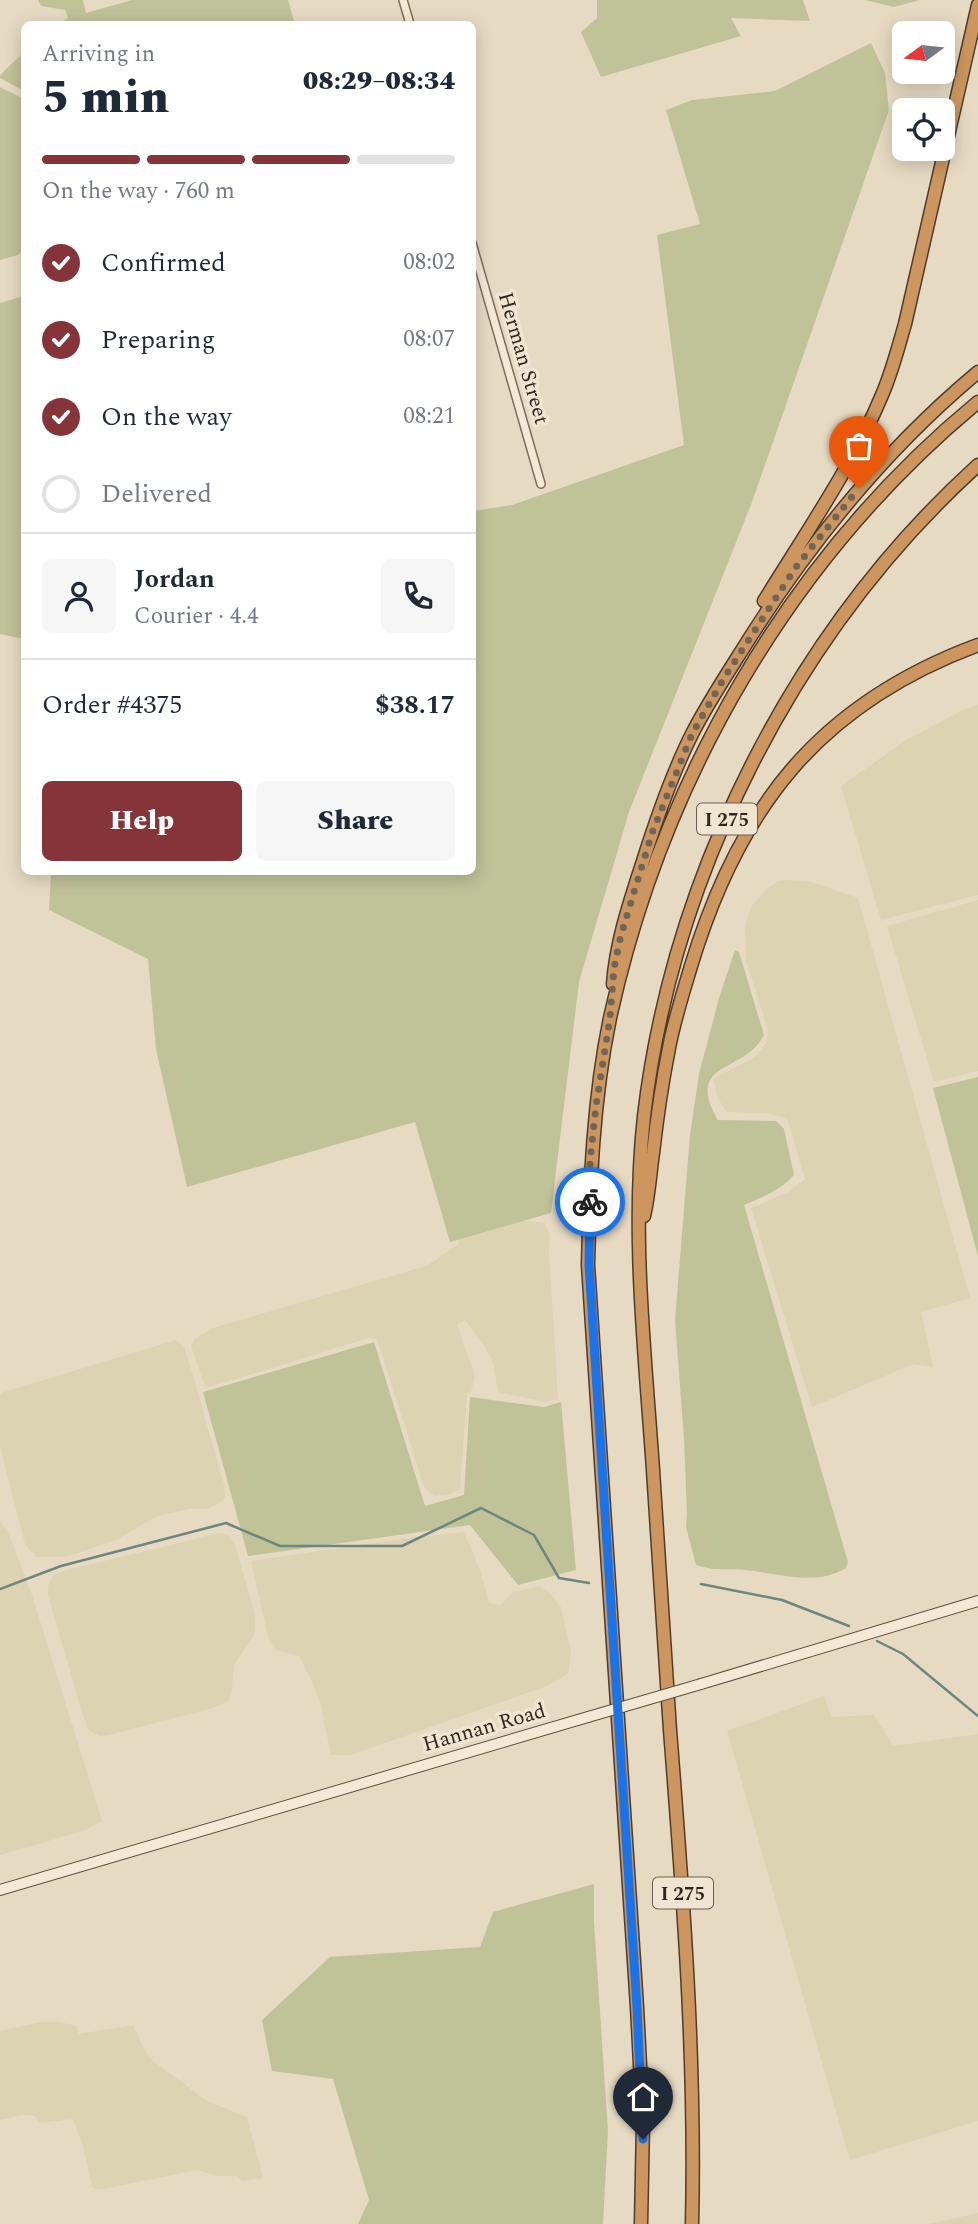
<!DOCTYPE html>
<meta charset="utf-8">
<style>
:root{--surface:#fff;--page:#f6f6f7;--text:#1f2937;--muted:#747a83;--line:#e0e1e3;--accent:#853439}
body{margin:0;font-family:Spectral,serif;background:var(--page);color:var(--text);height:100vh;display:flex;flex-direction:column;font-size:26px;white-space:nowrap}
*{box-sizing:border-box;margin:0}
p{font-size:23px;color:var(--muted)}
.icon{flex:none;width:38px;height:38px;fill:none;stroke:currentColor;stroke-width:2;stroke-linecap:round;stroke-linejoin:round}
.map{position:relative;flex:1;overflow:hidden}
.panel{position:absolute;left:21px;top:21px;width:455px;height:854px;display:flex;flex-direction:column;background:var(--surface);border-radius:10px;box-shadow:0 4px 18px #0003}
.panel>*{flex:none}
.needle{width:46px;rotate:255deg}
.tools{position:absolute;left:892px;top:21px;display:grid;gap:14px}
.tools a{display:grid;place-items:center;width:63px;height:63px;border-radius:10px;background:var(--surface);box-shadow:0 4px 18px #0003;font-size:35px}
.pin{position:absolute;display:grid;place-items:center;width:60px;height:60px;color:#fff;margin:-72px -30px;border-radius:50% 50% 50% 0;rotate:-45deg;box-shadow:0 0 7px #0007}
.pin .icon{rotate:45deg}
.courier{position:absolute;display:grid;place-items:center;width:70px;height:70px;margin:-35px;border:5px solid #1a73e8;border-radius:50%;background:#fff;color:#222;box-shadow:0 2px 9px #0007}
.head em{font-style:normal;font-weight:800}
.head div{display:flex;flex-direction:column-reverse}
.head{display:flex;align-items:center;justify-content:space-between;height:119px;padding:0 21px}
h1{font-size:46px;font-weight:800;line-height:52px}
.bar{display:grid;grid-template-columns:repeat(4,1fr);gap:10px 7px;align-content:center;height:84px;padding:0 21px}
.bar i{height:9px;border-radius:5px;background:var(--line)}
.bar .active{background:var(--accent)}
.bar p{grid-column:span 4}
.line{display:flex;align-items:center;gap:18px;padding:0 21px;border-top:2px solid var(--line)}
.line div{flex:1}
.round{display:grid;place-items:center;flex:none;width:74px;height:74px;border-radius:10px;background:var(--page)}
ol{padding:0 21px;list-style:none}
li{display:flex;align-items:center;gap:21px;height:77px}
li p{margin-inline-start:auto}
li .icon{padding:7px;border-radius:50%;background:var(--accent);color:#fff;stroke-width:4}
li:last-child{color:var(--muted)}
li i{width:38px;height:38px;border:4px solid var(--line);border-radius:50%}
.button{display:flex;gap:14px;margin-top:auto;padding:14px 21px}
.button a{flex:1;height:80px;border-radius:10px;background:var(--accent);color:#fff;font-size:28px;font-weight:800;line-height:80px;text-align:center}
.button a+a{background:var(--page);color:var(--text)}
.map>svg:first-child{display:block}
</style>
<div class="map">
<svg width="978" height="2224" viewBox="0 0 978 2224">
<rect width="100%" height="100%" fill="#e7dac3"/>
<path fill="#dbd3b1" d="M978,705v190l-97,25 -40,-134 65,-46 59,-31z
M790,880l22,2 46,16 112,400 -49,14 12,55 -20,-3 -101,43 -61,-199 37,-16 17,-13 -18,-61 -22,-5 -38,-1 -9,-13 -5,-20 42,-22 11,-14 2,-13 -22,-69 -1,-35 7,-21 15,-16 12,-8z
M978,900v171l-44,11 -47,-156z
M482,1216l62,7 6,13 -1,15 9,148 -13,3 -47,-10 -5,-30 -9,-16 -19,-26 -8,5 18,51 -4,16 -4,1 -7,96 -10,5 -16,2 -10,-9 -47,-148 -8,-1 -159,49h-5l-14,-41 4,-7 18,-11 213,-62 32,-21 2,-11z
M176,1340l8,6 5,16 35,122 1,13 -2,4 -15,8h-18l-33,7 -39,23 -40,14 -15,4h-27l-11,-13 -25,-98v-51l4,-3z
M0,1522l9,12 23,61 70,226 -19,10 -83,24z
M464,1532l16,38 9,33 12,2 12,-13 27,-6 8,5 13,16 10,45 -3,22 -21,12 -196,69h-20l-10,-49 -5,-16 -17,-34 -23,-6 -8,-14 -17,-75 143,-21z
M219,1533l9,2 7,10 20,69v19l-21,32 -2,25 -4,11 -15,7 -104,27 -9,1 -11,-5 -6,-16 -35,-119v-9l4,-11 11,-5z
M824,1696l7,21 43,-2 19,31 85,-12v387l-128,39 -123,-429z
M40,2022h19l18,4 2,8 54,-9 15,32 59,44 40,16 16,61 -21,3 -5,-5h-20l-20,-6 -99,20 -6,-3 -10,-44 -9,-24 -34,4 -4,-7 -13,-1 -22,5v-89z
M978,2213v11h-49z"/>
<path fill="#c0c398" d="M38,0h45l3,13 46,-13h156l7,24h-236l9,-6 -3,-8 -24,-4z
M597,0h206l7,21 -79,-3 10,18 -140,41 -20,-45 16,-14z
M865,0h55l-26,7z
M871,43l14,30 4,37 -137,392 -123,310 -50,170 -28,231 -101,29 -35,-120 -228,65 -31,-138 -8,-90 -99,-49 2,-38h421l1,-361 39,-6 172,-60 -27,-210 43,-11 -34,-114 26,-10 83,-9z
M24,52v39l-24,-13v-3z
M0,87l24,12v150l-6,6 -18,5z
M24,296v343l-24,-5v-331z
M735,950l4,2 25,83c-19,39 -81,25 -46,85l58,1 8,8 10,46c-14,16 -32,22 -50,30l104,357 -2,6c-32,19 -66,5 -101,2 -20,-2 -28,2 -49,-5l-10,-38 1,-13 -3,-75 -9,-119 15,-185 9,-61 20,-76z
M978,1077v179l-45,-168z
M374,1342l51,164 39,-11 6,-98 74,10 17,-5 15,168 -58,15 -48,-60 -222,31 -45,-164z
M594,1884v38l14,209 -5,93h-245l11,-24 -36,-121 -61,-8 -10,-51 68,-63 150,-10 13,-35z"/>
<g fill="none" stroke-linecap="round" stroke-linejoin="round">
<path stroke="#6d877f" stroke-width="2.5" d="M701,1584l81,16 67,26
M0,1589l61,-23 165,-43 54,23h122l79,-38 53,27 25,43 30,5
M877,1641l26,13 75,62"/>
<g stroke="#7f6d5c" stroke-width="10">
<path id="street" d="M403,0l7,24
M472,243l69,241"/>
</g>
<g stroke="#604e3f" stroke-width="12">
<path id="secondary" d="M701,1684l277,-83
M0,1890l588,-173"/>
</g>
<g stroke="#4d3c30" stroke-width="15">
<path id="highway" d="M764,601c41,-67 88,-134 118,-206 10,-23 16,-47 23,-71l73,-319
M613,984c3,-42 17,-83 30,-123 14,-44 29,-88 50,-129 17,-33 38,-64 58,-96 63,-99 136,-188 227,-264
M644,1216c5,-21 6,-42 9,-63 4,-35 9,-70 16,-105 5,-27 14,-55 22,-82 48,-159 128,-262 287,-321
M641,2224l2,-101 -6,-116 -49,-742c2,-83 5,-165 22,-247 52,-238 179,-460 368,-616
M692,2224c4,-165 -9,-329 -22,-494 -6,-87 -11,-174 -17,-260 -8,-118 -22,-236 -9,-354 29,-244 152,-486 334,-651"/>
</g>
<use href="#street" stroke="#f3e9d4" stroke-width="7"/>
<use href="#secondary" stroke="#f3e9d4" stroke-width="10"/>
<use href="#highway" stroke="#cc965e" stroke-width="12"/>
<g stroke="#604e3f" stroke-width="12" stroke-linecap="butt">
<path id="secondary-bridge" d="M588,1717l113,-33"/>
</g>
<use href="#secondary-bridge" stroke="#f3e9d4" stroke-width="10"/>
</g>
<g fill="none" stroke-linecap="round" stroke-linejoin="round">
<path stroke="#716558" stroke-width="7" stroke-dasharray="0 12.6" d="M590,1202v-41l6,-55 14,-88 4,-50 7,-33 31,-102 40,-99 32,-56 72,-111 63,-79"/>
<path stroke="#1a73e8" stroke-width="9" d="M590,1202l-1,63 48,742 6,132"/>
</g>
<g text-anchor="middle" stroke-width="7" stroke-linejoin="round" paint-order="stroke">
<g fill="#f0e5d1" stroke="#6a5f54" stroke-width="2">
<rect x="697" y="803.5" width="60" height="31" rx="5"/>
<rect x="653" y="1877.5" width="60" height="31" rx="5"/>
</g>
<g font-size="19" font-weight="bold" fill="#31261e">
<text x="727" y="826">I 275</text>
<text x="683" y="1900">I 275</text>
</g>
<g font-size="21" fill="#31261e" stroke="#f0e5d1">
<text transform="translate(524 358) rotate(74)" y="7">Herman Street</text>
<text transform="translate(484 1727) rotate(-16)" y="7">Hannan Road</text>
</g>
</g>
</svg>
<div class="tools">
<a><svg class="needle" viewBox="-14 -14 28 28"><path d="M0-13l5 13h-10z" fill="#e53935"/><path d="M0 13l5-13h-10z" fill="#747a83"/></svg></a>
<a><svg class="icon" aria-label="locate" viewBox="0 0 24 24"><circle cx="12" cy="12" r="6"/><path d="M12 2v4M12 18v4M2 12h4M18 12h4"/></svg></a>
</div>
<div class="pin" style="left:859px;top:488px;background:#ea580c"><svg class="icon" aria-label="bag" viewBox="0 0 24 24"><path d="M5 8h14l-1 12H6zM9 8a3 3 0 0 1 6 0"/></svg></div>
<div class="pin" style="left:643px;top:2139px;background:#1f2937"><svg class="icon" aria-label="home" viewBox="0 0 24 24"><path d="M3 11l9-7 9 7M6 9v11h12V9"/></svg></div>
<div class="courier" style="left:590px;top:1202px"><svg class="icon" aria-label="bike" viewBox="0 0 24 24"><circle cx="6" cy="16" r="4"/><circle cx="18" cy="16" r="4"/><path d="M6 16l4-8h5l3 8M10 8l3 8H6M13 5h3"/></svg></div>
<section class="panel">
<div class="head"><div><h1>5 min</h1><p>Arriving in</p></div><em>08:29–08:34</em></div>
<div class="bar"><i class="active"></i><i class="active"></i><i class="active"></i><i></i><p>On the way · 760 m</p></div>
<ol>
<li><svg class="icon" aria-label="check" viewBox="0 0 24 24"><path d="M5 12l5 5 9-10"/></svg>Confirmed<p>08:02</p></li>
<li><svg class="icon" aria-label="check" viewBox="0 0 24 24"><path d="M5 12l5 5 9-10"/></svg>Preparing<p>08:07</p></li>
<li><svg class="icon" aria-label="check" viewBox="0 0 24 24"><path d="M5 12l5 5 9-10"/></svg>On the way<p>08:21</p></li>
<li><i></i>Delivered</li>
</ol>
<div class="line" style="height:126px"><a class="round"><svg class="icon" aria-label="person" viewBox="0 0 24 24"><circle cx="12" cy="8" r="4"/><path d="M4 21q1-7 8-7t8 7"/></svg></a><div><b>Jordan</b><p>Courier · 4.4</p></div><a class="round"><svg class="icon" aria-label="phone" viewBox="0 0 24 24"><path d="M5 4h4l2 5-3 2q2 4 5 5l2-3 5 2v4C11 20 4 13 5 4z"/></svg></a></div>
<div class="line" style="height:91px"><div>Order #4375</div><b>$38.17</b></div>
<div class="button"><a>Help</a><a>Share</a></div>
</section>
</div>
